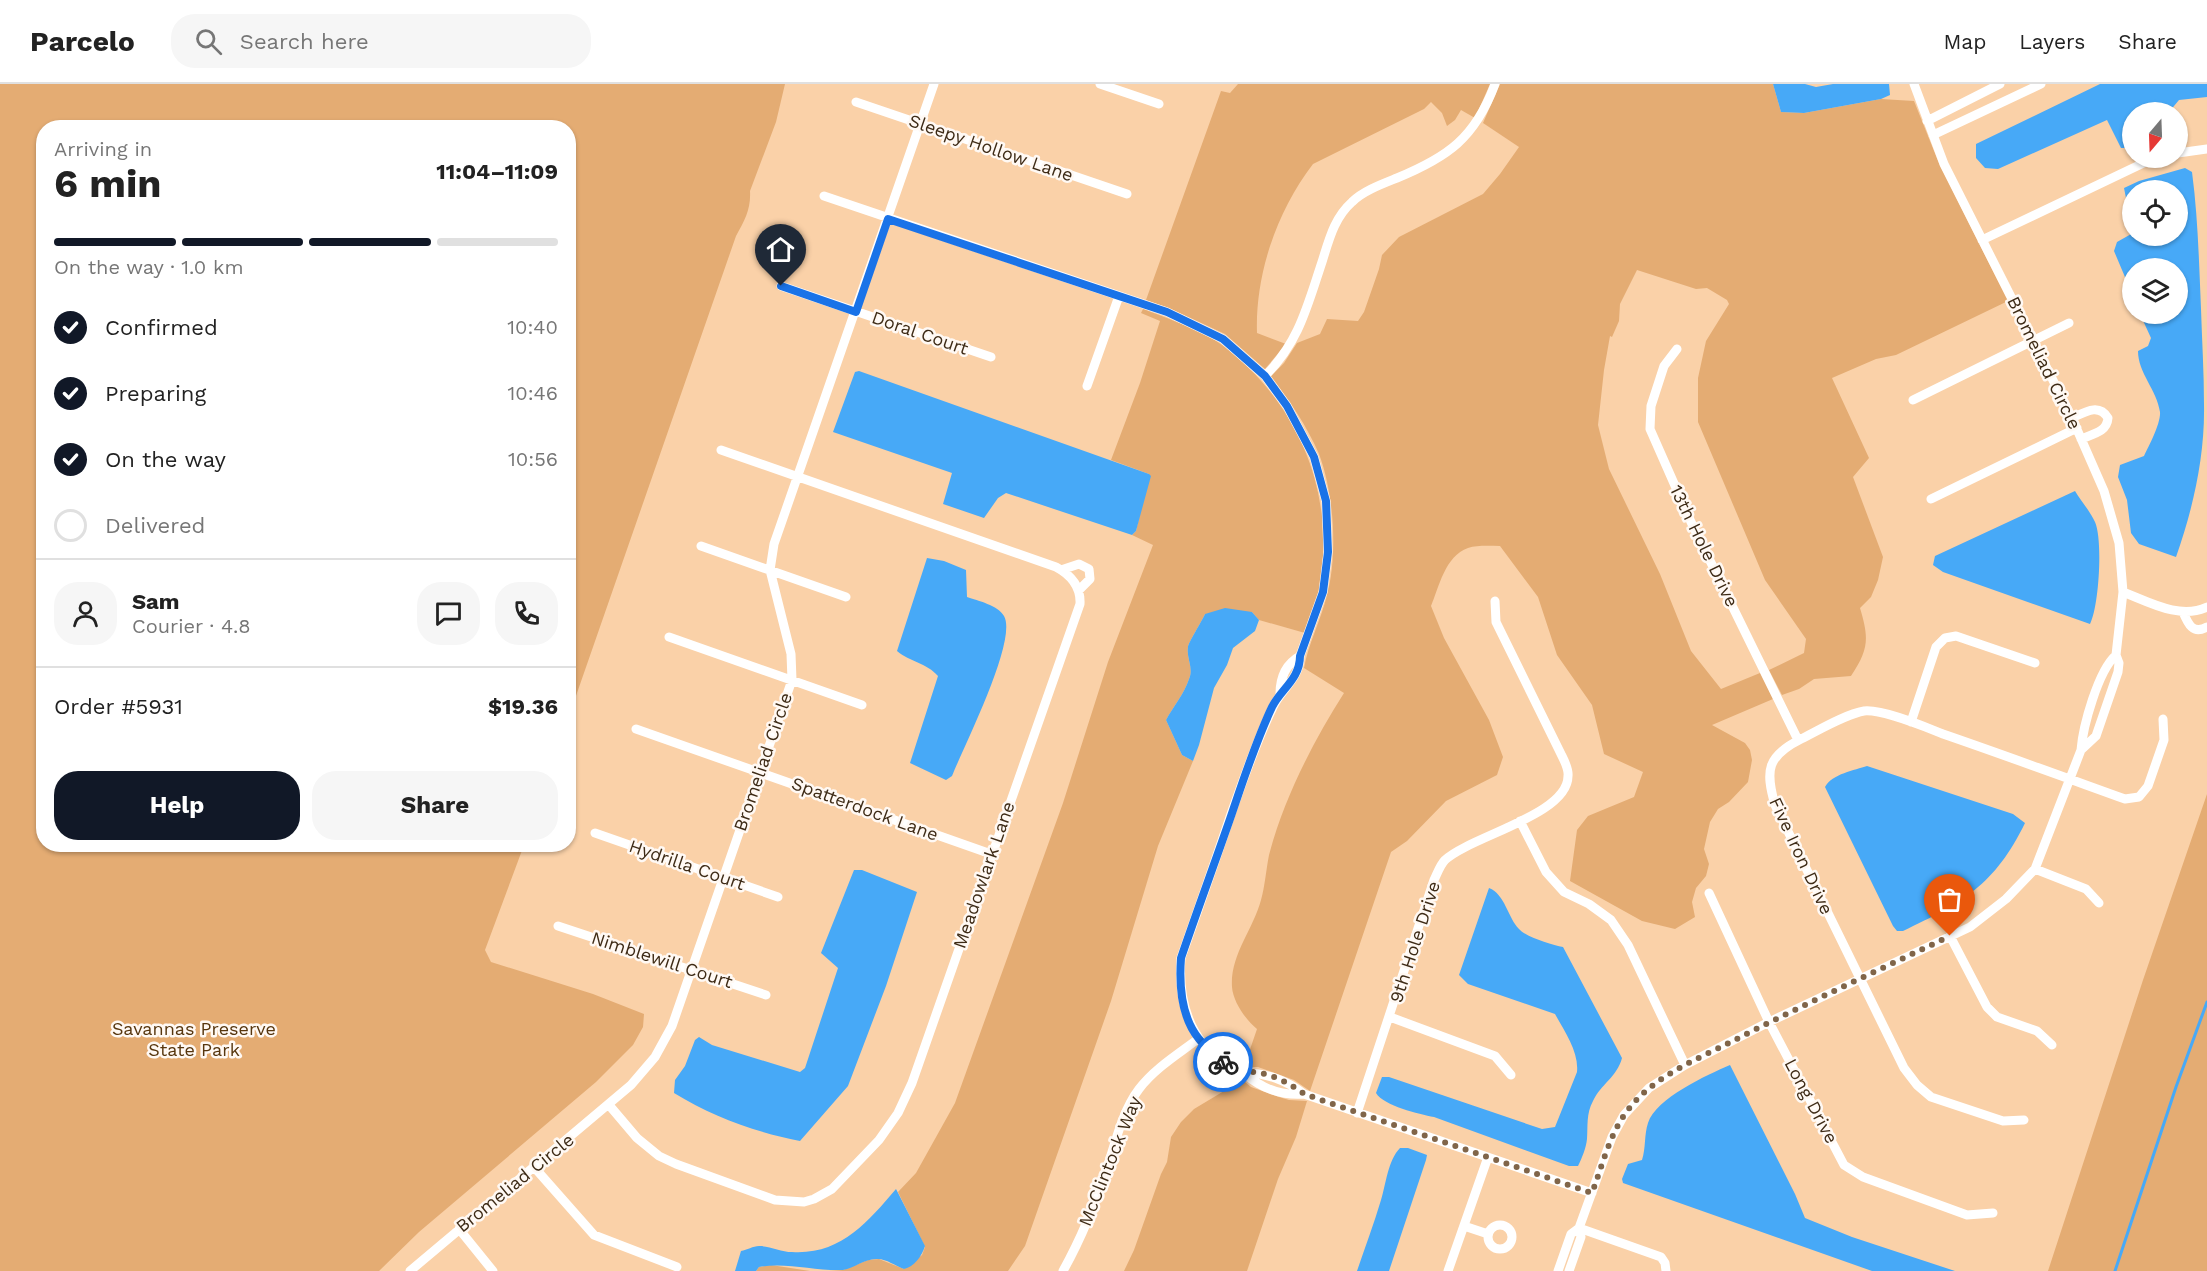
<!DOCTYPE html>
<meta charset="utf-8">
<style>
:root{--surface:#fff;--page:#f6f6f6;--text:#222;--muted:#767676;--line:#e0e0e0;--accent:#111827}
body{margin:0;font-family:"Work Sans",sans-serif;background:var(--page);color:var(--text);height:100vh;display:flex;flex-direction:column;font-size:22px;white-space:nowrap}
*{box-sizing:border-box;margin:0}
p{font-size:20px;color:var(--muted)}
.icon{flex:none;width:33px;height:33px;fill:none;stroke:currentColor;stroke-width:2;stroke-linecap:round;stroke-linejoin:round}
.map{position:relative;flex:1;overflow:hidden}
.drawer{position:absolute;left:36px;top:36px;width:540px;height:732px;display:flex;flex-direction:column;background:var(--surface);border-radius:24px;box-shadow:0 2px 4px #0004}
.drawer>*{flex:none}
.needle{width:39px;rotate:199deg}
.controls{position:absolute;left:2122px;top:18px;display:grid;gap:12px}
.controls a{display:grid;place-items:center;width:66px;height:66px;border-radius:50%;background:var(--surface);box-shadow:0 2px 4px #0004;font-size:30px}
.pin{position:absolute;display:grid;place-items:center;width:51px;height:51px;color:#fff;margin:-62px -26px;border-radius:50% 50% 50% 0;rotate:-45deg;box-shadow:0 0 6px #0007}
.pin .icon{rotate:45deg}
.courier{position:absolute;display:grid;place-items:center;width:60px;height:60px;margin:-30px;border:4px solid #1a73e8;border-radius:50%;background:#fff;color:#222;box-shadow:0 2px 8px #0007}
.head em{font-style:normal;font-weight:700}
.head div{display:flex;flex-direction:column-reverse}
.head{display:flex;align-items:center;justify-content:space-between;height:102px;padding:0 18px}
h1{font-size:39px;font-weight:700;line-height:45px}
.bar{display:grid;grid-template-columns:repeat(4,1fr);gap:9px 6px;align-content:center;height:72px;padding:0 18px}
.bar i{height:8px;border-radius:4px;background:var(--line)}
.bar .on{background:var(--accent)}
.bar p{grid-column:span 4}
.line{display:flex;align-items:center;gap:15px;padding:0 18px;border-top:2px solid var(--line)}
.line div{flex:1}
.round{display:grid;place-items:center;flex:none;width:63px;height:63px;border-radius:24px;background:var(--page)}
ol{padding:0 18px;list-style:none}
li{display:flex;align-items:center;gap:18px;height:66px}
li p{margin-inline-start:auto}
li .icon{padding:6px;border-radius:50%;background:var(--accent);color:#fff;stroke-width:4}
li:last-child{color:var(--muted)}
li i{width:33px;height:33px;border:3px solid var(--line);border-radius:50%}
.action{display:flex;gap:12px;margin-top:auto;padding:12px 18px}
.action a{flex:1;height:69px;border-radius:24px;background:var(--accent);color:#fff;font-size:24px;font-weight:700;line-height:69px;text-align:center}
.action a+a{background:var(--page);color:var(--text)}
header{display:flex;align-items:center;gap:36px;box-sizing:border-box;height:84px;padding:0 30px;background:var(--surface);border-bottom:2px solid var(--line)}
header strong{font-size:28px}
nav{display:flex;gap:33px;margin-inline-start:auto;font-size:21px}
.search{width:420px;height:54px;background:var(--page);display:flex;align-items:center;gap:15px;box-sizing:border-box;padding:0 21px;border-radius:24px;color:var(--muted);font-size:22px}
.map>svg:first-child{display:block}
</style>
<header>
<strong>Parcelo</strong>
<div class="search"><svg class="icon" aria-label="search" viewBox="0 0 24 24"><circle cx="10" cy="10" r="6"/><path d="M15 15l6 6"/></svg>Search here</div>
<nav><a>Map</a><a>Layers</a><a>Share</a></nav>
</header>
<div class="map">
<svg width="2207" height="1187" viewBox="0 0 2207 1187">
<rect width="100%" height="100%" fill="#fad1a8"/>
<path fill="#e4ac73" d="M0,0h785l-9,38 -26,69c1,18 -5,29 -14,45l-167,480 -1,-588h-524v716l480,1 -39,105 6,12 102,32 51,20 -1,13 -10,18 -37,37 -177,150 -40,39h-379z
M1238,0h252l-15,34 -14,-8 -6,10 -8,6 -5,-13 -11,-11 -7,7 -111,55c-36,47 -58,110 -56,169l29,11 -21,25 -40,-35 -56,-26 -23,-8 75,-209 9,2z
M1500,0h273l8,28 23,1 77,-14 33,2 26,65 68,135 -112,54 -20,4 -44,19 37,80 -16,19 30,80 -5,23 -7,17 -11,11c9,30 9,41 -9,68l-37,3 -15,10 -17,6 -13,-25 35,-17 2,-14 -41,-59 -67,-158v-44l8,-37 23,-37 -2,-4 -20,-12 -11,1 -59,-19 -17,34 -1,17 -7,16 -2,-1 -6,34 -6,55 11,44 51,105 31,77 30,38 39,-16 13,26 -61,26 33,18 5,7 2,10 -4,22 -19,20 -11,7 -8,13 -6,27 5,15 -3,12 -10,12 -4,14 3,15 -20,12 -33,-8 -72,-40 7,-51 11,-14 46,-19 9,-25 -39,-18 -12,-49 -35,-50 -19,-58 -38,-51c-10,0 -23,-1 -32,2 -23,8 -29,39 -37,58l13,32 45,82 14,37 -6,18 -51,26 -39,40 -16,11 -81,239 -16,-11 -36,-13h-14l13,-38c-11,-9 -24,-27 -25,-42 -2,-32 21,-57 29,-87 4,-14 5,-30 8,-45 15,-57 44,-113 75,-162l-40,-25c4,-24 17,-48 23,-73 11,-41 7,-101 -8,-141 -12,-28 -30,-54 -48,-78l13,-13 13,-20 23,-9 7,-15 31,2 6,-9 15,-43 3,-14 17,-18 84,-43 17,-20 19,-27 -36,-24z
M1143,225c21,8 61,22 79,36 77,58 115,149 97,245 -3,14 -9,29 -14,43l-46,-13 -7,-8 -47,2c-3,7 -17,29 -17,33 -2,11 6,21 1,32 -5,15 -16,28 -23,41l16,35 11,6 -35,85 -47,155 -86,245 -17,25h-179l14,-1 25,-10 11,-1 25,10 18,-14 3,-8 -27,-55 18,-19 39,-70 108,-300 45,-141 45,-117 -21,-10 4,-4 13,-57 -38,-14 29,-77 20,-62 -19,-8z
M2207,710v477h-159l95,-291z
M1238,992l13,11 28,10 10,3 18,1 -11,36 -18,42 -31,92h-123l10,-21 27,-76 6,-12 4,-25 10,-15 13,-13 35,-21z
M771,1181l39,6h-54l3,-4z"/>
<path fill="#47a9f7" d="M1773,0h32l11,3 17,-3h56l1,11 -9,4 -77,14 -23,-1z
M2100,0h107v13l-28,3 -10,12h-36v36h-12l-14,-28 -109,49 -13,-1 -9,-10v-14z
M2185,84l7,4c6,45 7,91 9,137 1,32 3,64 3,96 1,51 -11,104 -28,152l-37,-13 -8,-11 -4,-33 -9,-23 2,-12 24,-9c5,-10 17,-33 16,-44 -3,-22 -22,-39 -22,-61l10,-5 3,-8 -11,-24h38v-46h-45v28l-19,-45 3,-9 16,-9v3h45v-46h-45v23l-7,-15 -2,-10 15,-7z
M859,287l290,103 2,2 -15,55 -4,4 -126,-42 -8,5 -14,20 -41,-14 9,-31 -119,-41 22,-60z
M2075,407c6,10 15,20 20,31 8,18 4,85 -5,102l-147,-52 -10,-7 2,-9z
M927,474l17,3 22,9 1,27c11,4 31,8 37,19 14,24 -41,132 -52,160l-6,4 -36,-17 28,-87c-11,-13 -28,-14 -41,-25z
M1225,524l27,4 7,8 -4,11 -22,17 -6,17 -13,23 -15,57 -6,16 -11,-6 -16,-35c7,-13 18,-26 23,-41 5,-11 -3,-21 -1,-32 0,-4 14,-26 17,-33z
M1867,682l146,48 12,9c-30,62 -63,80 -122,108h-6l-4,-5 -68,-139c7,-13 30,-17 42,-21z
M854,786h8l55,22 -31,94 -38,100 -48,55c-45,-9 -87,-24 -126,-48l1,-13 10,-14 10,-26 4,-3 13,8 88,27 5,-4 33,-100 -17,-15z
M1489,804c16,6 19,30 30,41 7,8 33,16 44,18l59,111c-5,19 -21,26 -29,43 -7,13 -5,25 -6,38 -1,9 -5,19 -9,27h-9l-135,-49c-15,-3 -50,-11 -58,-24l6,-16h7l153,52 13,-2 22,-55c2,-20 -12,-40 -22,-58l-87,-30 -9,-9z
M1730,981l65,129 10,24 47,19 103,34h-83l-249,-88 -1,-4 6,-15 14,-4c4,-12 2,-25 6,-37 8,-25 59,-48 82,-58z
M1400,1064h8l19,7 -1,5 -37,111h-32c8,-24 17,-47 24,-71 5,-16 7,-40 19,-52z
M896,1105l29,57c-3,10 -11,21 -21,23 -8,-3 -18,-10 -26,-10 -13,-1 -23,9 -35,11 -29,1 -57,-8 -84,-3l-3,4h-21l6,-20c6,-1 12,-5 18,-5 11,0 22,6 33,6 48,3 75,-29 104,-63z"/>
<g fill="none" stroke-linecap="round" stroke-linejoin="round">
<path stroke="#47a9f7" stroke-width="3" d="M2115,1187l61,-184 31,-85"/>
<path stroke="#fff" stroke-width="9" d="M1100,0l59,20
M1914,0l30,80 128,254 32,73 15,52 4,49 -7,63 3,8 -1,9 -22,64 -15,14
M856,18l271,92
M1927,37l73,-37
M1933,51l108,-51
M2178,69l29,-4
M824,112l343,116 56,27 42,37 22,30 27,51 12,44 2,51 -5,40 -23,64c0,23 -19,33 -27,51 -17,35 -29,71 -42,107 -16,48 -33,96 -50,144 -3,42 7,80 43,105 7,5 15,6 21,11 16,14 37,22 59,20
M1982,156l172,-82
M781,202l210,71
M1677,265l-13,17 -13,40 -1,23 41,93 107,218
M1265,292c34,-34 42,-69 57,-114 7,-22 12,-44 30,-60 11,-11 30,-18 45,-24 51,-21 78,-40 98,-94
M1087,302l32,-90
M1913,316l156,-77
M2072,334c13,-6 27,-15 36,0 -1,14 -15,16 -27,21
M1931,415l146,-71
M701,462l145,51
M1061,486l18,-6 10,5 1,10 -11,11
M2123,508c26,10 57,28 84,15
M2183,528c5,12 10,23 24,15
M669,553l193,68
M1280,610c0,-16 6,-30 20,-38
M1911,638l25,-75 9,-9 11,-2 79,27
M636,645l355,125
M1520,737l26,51 18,20 25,12 22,16 17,25 57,120
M595,749l183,64
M2035,785l51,20 13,14
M1709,809l60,129 75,143 19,12 104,38 26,-2
M558,842l208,69
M1950,852l37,71 10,10 40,14 15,14
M1390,933l105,39 16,19
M1243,989c22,-1 45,8 61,21l288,99
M609,1021l28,33 22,18 17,8 99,36 29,2 10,-3 18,-10 47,-49 19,-27 14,-30 168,-479c1,-18 -9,-29 -24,-37l-335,-117
M1357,1029l77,-233c3,-6 6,-15 11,-20 26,-24 123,-45 123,-84 1,-7 -4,-16 -7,-22l-65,-132 -1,-21
M2024,1036l-21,1 -72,-24 -14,-12 -13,-17 -129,-263c-10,-35 -8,-49 26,-66 18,-9 45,-25 63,-28 19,-2 61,16 79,23 61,21 121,43 182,65l14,-2 9,-11 16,-46 -1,-21
M534,1083l60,68 83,32
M1488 1153a12 12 0 1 1 24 0a12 12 0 1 1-24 0Z
M1464,1142l24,8
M1579,1144l82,29 4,6 1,8
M459,1145l34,42
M410,1187l221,-186 24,-28 17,-31 120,-346 -1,-26 -21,-84 4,-26 160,-460
M1063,1187c19,-34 33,-69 45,-106 8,-25 15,-55 31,-76 15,-20 39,-35 59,-50
M1448,1187l40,-114
M1558,1187l13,-37 8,-6 33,-91 12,-22 25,-27 36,-23 84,-43 201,-95 36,-28 29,-30 46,-119c2,-24 17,-79 35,-95
M1569,1187l12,-34 -2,-9"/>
</g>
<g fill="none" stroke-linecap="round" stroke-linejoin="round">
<path stroke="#806549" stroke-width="6" stroke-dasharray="0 10.8" d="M1223,978c14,9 17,9 32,10 17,2 36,12 49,22l288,99c11,-29 18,-62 39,-87 25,-30 64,-46 98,-63 73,-38 148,-72 221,-107"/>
<path stroke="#1a73e8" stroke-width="8" d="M781,202l75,26 32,-93 279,93 56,27 42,37 22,30 27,51 12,44 2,51 -5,40 -23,64c0,23 -19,33 -28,51 -17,36 -29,74 -42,112 -16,46 -33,92 -49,139 -2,27 0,59 18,81 7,9 16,16 24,23"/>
</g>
<g text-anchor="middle" stroke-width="5" stroke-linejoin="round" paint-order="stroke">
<g font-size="18" fill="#3e2b16" stroke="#fff9f4">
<text transform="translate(991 64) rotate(19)" y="6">Sleepy Hollow Lane</text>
<text transform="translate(920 249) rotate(19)" y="6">Doral Court</text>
<text transform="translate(2044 279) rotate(64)" y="6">Bromeliad Circle</text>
<text transform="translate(1704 462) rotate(64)" y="6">13th Hole Drive</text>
<text transform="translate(763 678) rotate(-71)" y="6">Bromeliad Circle</text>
<text transform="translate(865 725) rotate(20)" y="6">Spatterdock Lane</text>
<text transform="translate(1801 772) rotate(65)" y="6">Five Iron Drive</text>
<text transform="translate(687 781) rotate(19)" y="6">Hydrilla Court</text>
<text transform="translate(984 791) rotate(-71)" y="6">Meadowlark Lane</text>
<text transform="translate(1415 858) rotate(-72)" y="6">9th Hole Drive</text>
<text transform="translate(662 876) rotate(18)" y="6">Nimblewill Court</text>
<text transform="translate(1811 1017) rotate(62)" y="6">Long Drive</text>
<text transform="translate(1110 1077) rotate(-68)" y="6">McClintock Way</text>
<text transform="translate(515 1099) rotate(-39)" y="6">Bromeliad Circle</text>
</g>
<g font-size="18" fill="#57360e" stroke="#fff9f4">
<text x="194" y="951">Savannas Preserve<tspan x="194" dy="21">State Park</tspan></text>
</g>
</g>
</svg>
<div class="controls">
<a><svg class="needle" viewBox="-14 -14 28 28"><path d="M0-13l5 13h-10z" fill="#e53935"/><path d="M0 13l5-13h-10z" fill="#767676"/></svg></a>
<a><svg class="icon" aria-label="locate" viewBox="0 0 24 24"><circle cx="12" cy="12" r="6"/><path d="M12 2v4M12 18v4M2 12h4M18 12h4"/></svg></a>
<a><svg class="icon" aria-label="layers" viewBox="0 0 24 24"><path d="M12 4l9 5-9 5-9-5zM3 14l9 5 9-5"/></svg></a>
</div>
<div class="pin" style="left:1950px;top:852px;background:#ea580c"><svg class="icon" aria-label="bag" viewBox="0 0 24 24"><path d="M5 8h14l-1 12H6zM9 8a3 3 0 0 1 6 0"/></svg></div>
<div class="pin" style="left:781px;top:202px;background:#1f2937"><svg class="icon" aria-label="home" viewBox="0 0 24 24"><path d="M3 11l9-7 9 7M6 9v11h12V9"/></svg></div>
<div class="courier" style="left:1223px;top:978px"><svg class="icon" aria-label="bike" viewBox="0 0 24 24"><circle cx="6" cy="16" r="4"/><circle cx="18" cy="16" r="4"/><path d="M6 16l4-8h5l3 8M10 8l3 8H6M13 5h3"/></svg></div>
<section class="drawer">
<div class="head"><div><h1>6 min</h1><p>Arriving in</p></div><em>11:04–11:09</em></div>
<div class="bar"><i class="on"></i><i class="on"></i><i class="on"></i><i></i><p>On the way · 1.0 km</p></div>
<ol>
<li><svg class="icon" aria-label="check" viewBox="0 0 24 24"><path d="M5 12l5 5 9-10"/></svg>Confirmed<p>10:40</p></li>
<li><svg class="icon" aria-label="check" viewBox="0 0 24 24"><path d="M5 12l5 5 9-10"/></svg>Preparing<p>10:46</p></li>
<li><svg class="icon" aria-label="check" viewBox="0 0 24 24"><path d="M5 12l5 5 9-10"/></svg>On the way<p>10:56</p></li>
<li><i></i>Delivered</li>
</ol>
<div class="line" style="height:108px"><a class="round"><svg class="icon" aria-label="person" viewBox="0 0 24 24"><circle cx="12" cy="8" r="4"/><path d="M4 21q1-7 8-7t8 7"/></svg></a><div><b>Sam</b><p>Courier · 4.8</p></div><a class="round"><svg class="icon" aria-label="chat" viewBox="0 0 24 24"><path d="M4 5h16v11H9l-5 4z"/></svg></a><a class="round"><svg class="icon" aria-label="phone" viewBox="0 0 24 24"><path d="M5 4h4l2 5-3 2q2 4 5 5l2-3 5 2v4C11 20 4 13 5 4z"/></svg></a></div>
<div class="line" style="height:78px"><div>Order #5931</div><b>$19.36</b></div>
<div class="action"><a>Help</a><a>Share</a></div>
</section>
</div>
